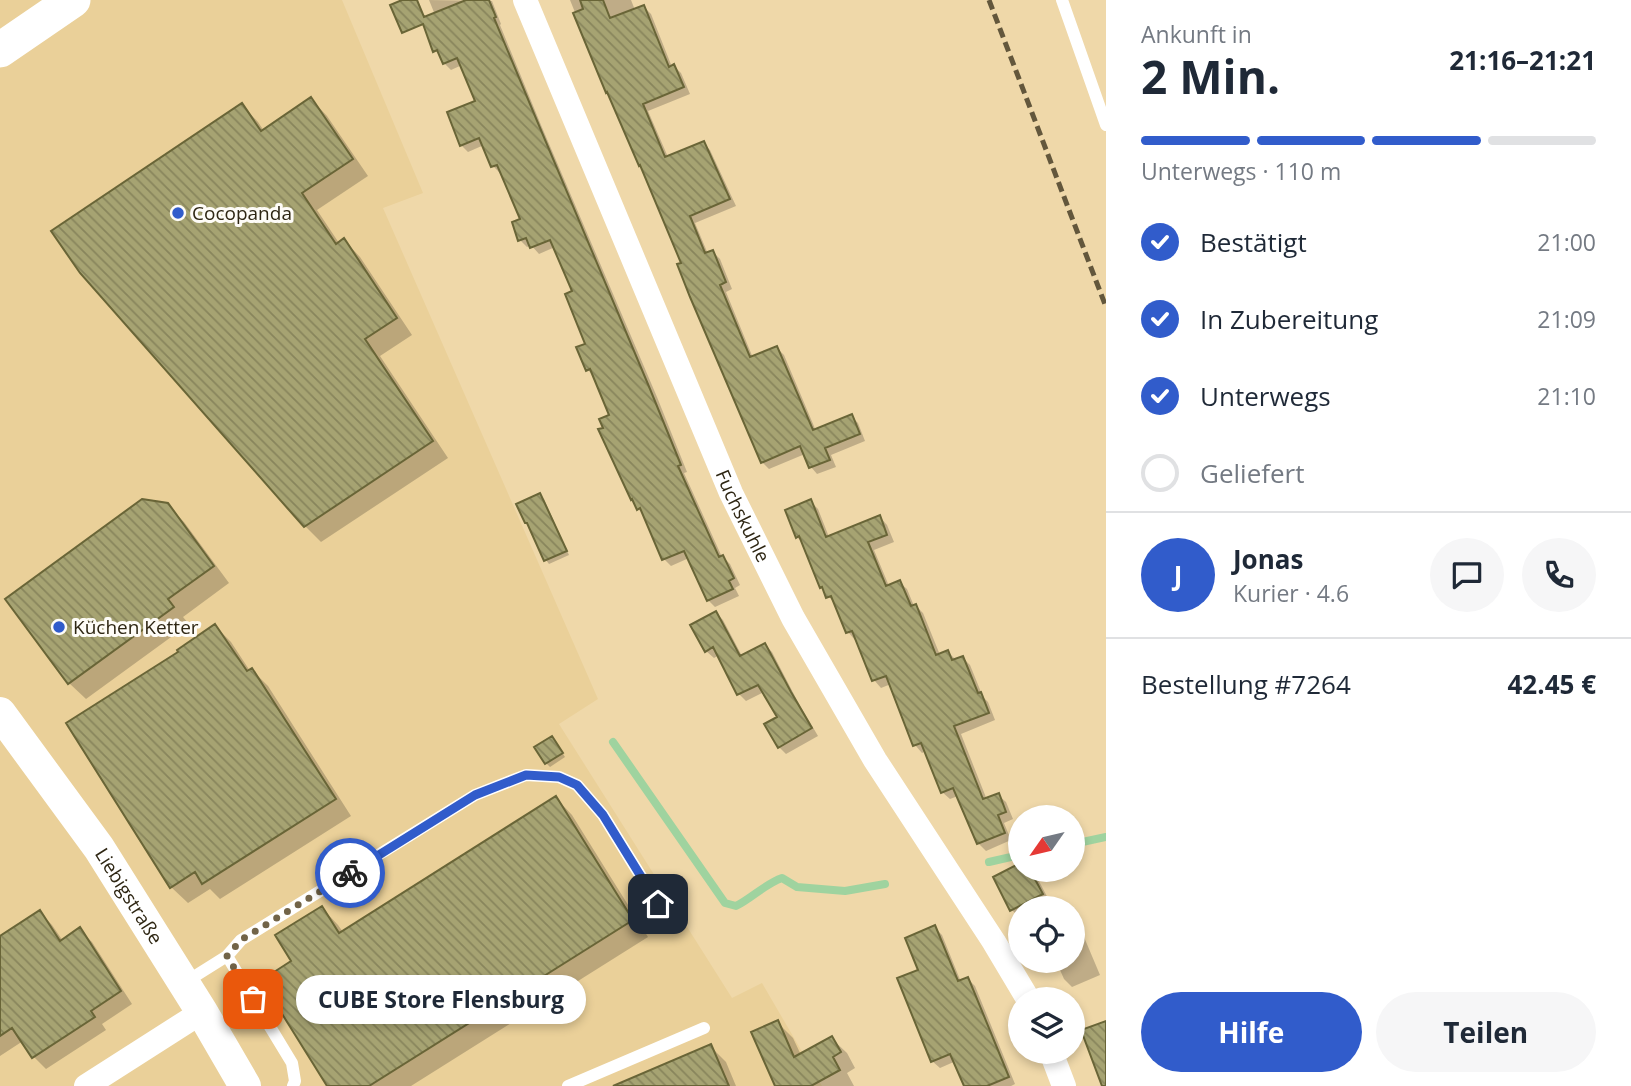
<!DOCTYPE html>
<html lang="de">
<meta charset="utf-8">
<style>
:root{--surface:#fff;--page:#f6f6f7;--text:#1f2937;--muted:#747a83;--line:#e0e1e3;--accent:#315ccb}
body{margin:0;font-family:"Open Sans",sans-serif;background:var(--page);color:var(--text);height:100vh;display:flex;flex-direction:column;font-size:26px;white-space:nowrap}
*{box-sizing:border-box;margin:0}
p{font-size:23px;color:var(--muted)}
.icon{flex:none;width:38px;height:38px;fill:none;stroke:currentColor;stroke-width:2;stroke-linecap:round;stroke-linejoin:round}
.map{position:relative;flex:1;overflow:hidden}
.panel{display:flex;flex-direction:column;background:var(--surface);width:525px}
.panel>*{flex:none}
.needle{width:46px;rotate:236deg}
.buttons{position:absolute;left:1008px;top:805px;display:grid;gap:14px}
.buttons a{display:grid;place-items:center;width:77px;height:77px;border-radius:50%;background:var(--surface);box-shadow:0 4px 10px #0003;font-size:35px}
.pin{position:absolute;display:grid;place-items:center;width:60px;height:60px;color:#fff;margin:-30px;border-radius:14px;box-shadow:0 4px 10px #0006}
.courier{position:absolute;display:grid;place-items:center;width:70px;height:70px;margin:-35px;border:5px solid #315ccb;border-radius:50%;background:#fff;color:#222;box-shadow:0 2px 9px #0007}
.bubble{position:absolute;height:49px;border-radius:24px;background:var(--surface);box-shadow:0 4px 10px #0003;font-size:23px;font-weight:700;line-height:49px;text-align:center}
.head em{font-style:normal;font-weight:700}
.head div{display:flex;flex-direction:column-reverse}
.head{display:flex;align-items:center;justify-content:space-between;height:119px;padding:0 35px}
h1{font-size:46px;font-weight:700;line-height:52px}
.bar{display:grid;grid-template-columns:repeat(4,1fr);gap:10px 7px;align-content:center;height:84px;padding:0 35px}
.bar i{height:9px;border-radius:5px;background:var(--line)}
.bar .on{background:var(--accent)}
.bar p{grid-column:span 4}
.line{display:flex;align-items:center;gap:18px;padding:0 35px;border-top:2px solid var(--line)}
.line div{flex:1}
.round{display:grid;place-items:center;flex:none;width:74px;height:74px;border-radius:37px;background:var(--page)}
ol{padding:0 35px;list-style:none}
li{display:flex;align-items:center;gap:21px;height:77px}
li p{margin-inline-start:auto}
li .icon{padding:7px;border-radius:50%;background:var(--accent);color:#fff;stroke-width:4}
li:last-child{color:var(--muted)}
li i{width:38px;height:38px;border:4px solid var(--line);border-radius:50%}
.primary-button{display:flex;gap:14px;margin-top:auto;padding:14px 35px}
.primary-button a{flex:1;height:80px;border-radius:42px;background:var(--accent);color:#fff;font-size:28px;font-weight:700;line-height:80px;text-align:center}
.primary-button a+a{background:var(--page);color:var(--text)}
main{display:flex;flex:1;min-height:0}
.map>svg:first-child{display:block}
</style>
<main>
<div class="map">
<svg width="1106" height="1086" viewBox="0 0 1106 1086">
<defs>
<pattern id="building-back-hatch" width="6" height="6" patternUnits="userSpaceOnUse" patternTransform="scale(1.75)"><rect width="6" height="6" fill="#a6a372"/><path d="M-1 5l2 2M0 0l6 6M5-1l2 2" fill="none" stroke="#88855c"/></pattern>
</defs>
<rect width="100%" height="100%" fill="#efd8a9"/>
<path fill="#ead099" d="M0,0h342l81,193 -40,15 215,491 -39,25 173,274 30,-15 60,103h-822z"/>
<path fill="#0003" d="M429,0l63,1 9,23 -1,1 41,100 116,272 30,75 -3,1 38,84h1l7,7 10,21 -5,3 4,8 -24,11 -7,-7 -19,-42 -18,8 -7,-7 -20,-45 -6,-5 -33,-80 6,-13 -15,-38 -8,-8v-25l-14,-53 -19,-45 -16,7 -8,-9 -4,2 -7,-7 2,-20 -20,-48 -2,1 -7,-7 -9,-21 -16,7 -7,-7 16,-43 -15,-37 -11,5 -7,-7 2,-21z
M570,0h61l4,10 9,-3 7,7 21,53 2,-1 7,7 9,21 -42,17 20,46 35,-14 7,7 26,56 -41,17 13,31 5,-2 7,7 12,30 -6,3 27,66 24,-10 7,7 32,76 35,-15 7,7 7,18 -34,14 5,12 -19,7 -6,-7 -6,-13 -36,15 -7,-7 -79,-198 -40,-96 -36,-76z
M311,99l16,17 41,60 -51,34 22,33 5,-3 16,17 52,78 -32,21 68,102 -127,84 -16,-16 -63,-421 16,17 6,9z
M540,496l4,3 25,56 -20,9 -3,-4 -15,-33 -5,-5z
M810,501l8,8 11,28 51,-20 7,8 7,17 -20,8 15,36 10,-4 8,7 7,17h2l7,7 17,42 8,-3 8,8 7,-2 7,7 13,32 5,5 7,18 -34,14 26,66 11,-5 8,7 7,17 -9,4 7,17 -25,11 -8,-8 -20,-47 -8,3 -8,-7 -16,-41 -4,2 -7,-8 -24,-61 -10,4 -7,-8 -17,-41 -2,1 -7,-8 -13,-28 -14,-17 -17,-43 -7,-7z
M167,505l17,17 45,61 -46,34 6,7 -103,75 -17,-16z
M716,613l7,7 19,36 23,-11 7,7 26,50 20,34 -32,18 -7,-7v-29l-15,-26 -18,9 -7,-7 -20,-39 -5,3 -8,-7z
M215,626l16,16 19,29 2,-1 16,16 83,130 -131,83 -10,-10 -22,14 -17,-16 9,-234z
M555,741l10,16 -15,10 -4,-4z
M556,798l16,17 76,122 -237,149h-82l-36,-125 29,-53 16,17 5,7z
M1020,865v5h13l17,32 -12,6h-18v10l-8,-8 -17,-32z
M1065,903l5,5h-18z
M1073,911l27,64 -28,12 -8,-8 -8,-18h17z
M40,912l12,13 11,16 17,-11 12,12 40,62 -30,20 4,6 -60,39 -13,-13 -10,-15 -23,15v-118z
M934,927l8,8 19,47 7,-3 7,7 40,98 -4,2h-45l-10,-25 -16,7 -8,-7 -12,-90z
M777,1022l16,16 8,17 30,-17 16,15 8,15 -8,5 7,13h-77z
M710,1046l16,16 10,24h-118z"/>
<g fill="none" stroke-linecap="round" stroke-linejoin="round">
<path stroke="#9fd39f" stroke-width="8" d="M613,742l112,161 11,3c16,-8 29,-22 46,-28l15,9 48,4 40,-7
M1073,844l33,-7
M989,862l31,-7"/>
</g>
<path fill="url(#building-back-hatch)" stroke="#696537" stroke-width="2" d="M402,0h15l7,17 42,-17h23l7,17 -2,1 41,98 115,273 31,76 -3,1 41,91 4,-2 11,23 -5,3 4,8 -26,12 -23,-50 -22,9 -22,-52 -3,2 -5,-11 -1,1 -33,-71 5,-1 -4,-9 10,-4 -19,-46 -4,2 -10,-24 9,-3 -20,-50 7,-3 -22,-51 -20,8 -4,-10 -8,3 -6,-19 8,-3 -23,-54 -6,2 -12,-29 -19,8 -13,-34 28,-11 -18,-43 -14,6 -6,-14 -4,2 -10,-28 -21,9 -12,-28z
M580,0h23l7,18 34,-13 25,62 5,-3 10,23 -41,17 22,53 39,-16 26,58 -40,17 15,37 8,-3 13,32 -6,3 30,72 27,-11 36,84 39,-16 8,20 -35,14 5,12 -21,8 -9,-22 -39,17 -71,-166 -13,-33 4,-1 -41,-98 -1,1 -32,-74 -1,1 -33,-80 10,-4z
M311,97l42,62 -51,34 34,51 8,-6 53,80 -32,21 68,102 -129,86 -224,-254 -29,-42 191,-128 19,28z
M540,493l27,58 -23,10 -17,-38h-2l-9,-19z
M142,499l26,4 46,63 -46,33 6,8 -106,77 -63,-85z
M811,499l15,38 54,-22 7,20 -19,7 18,44 14,-6 11,26 5,-2 20,51 12,-5 4,10 11,-4 15,37 3,-1 8,21 -35,13 29,73 16,-6 7,19 -8,3 7,18 -28,11 -24,-56 -12,5 -20,-50 -8,3 -27,-70 -14,5 -20,-50 -6,2 -15,-37 -5,2 -4,-11 -2,1 -21,-52 -3,2 -11,-28z
M716,611l24,45 25,-13 26,49 21,36 -34,20 -14,-24 13,-7 -19,-32 -21,10 -24,-48 -8,5 -15,-27z
M215,624l32,47 5,-3 84,131 -134,85 -7,-12 -25,16 -104,-165 112,-71 -1,-2z
M552,736l11,17 -18,11 -11,-17z
M556,796l77,124 -264,166h-42l-58,-93 5,-21 17,-11 -16,-26 47,-29 17,27z
M1020,863v7h10l13,24 -33,17 -17,-34z
M40,910l20,31 20,-14 41,64 -30,20 4,6 -63,41 -20,-30 -12,8v-100z
M935,925l23,56 10,-4 41,100 -22,9h-23l-14,-32 -19,8 -34,-84 21,-8 -13,-32z
M778,1020l16,37 38,-21 9,16 -8,5 7,13 -29,16h-36l-24,-54z
M1106,1021v65h-4l-21,-56z
M711,1044l18,42h-116z"/>
<g fill="none" stroke-linecap="round" stroke-linejoin="round">
<path stroke="#fff" stroke-width="12" d="M1062,0l44,125
M227,956l14,-16 234,-145 51,-20 33,2 18,8 26,30 55,89
M184,983l43,-27 65,107 3,18 -2,5
M568,1086l136,-58"/>
<g stroke="#fff" stroke-width="24">
<path id="s1" d="M525,0l206,493 62,125 82,142 119,182 34,57"/>
<path d="M1051,1052l13,34"/>
<path d="M86,1086l116,-74"/>
</g>
<path stroke="#fff" stroke-width="32" id="s2" d="M0,713l99,135 103,164 43,74"/>
<path stroke="#fff" stroke-width="35" d="M0,50l73,-50"/>
<path stroke="#63573c" stroke-width="5" stroke-dasharray="10 5" stroke-linecap="butt" d="M989,0l117,307"/>
</g>
<g fill="none" stroke-linecap="round" stroke-linejoin="round">
<path stroke="#726448" stroke-width="7" stroke-dasharray="0 12.6" d="M253,999l-26,-43 14,-16 109,-67"/>
<path stroke="#315ccb" stroke-width="9" d="M350,873l125,-78 51,-20 33,2 18,8 26,30 55,89"/>
</g>
<g fill="#315ccb" stroke="#fefcf7" stroke-width="2.5">
<circle cx="178" cy="213" r="7"/>
<circle cx="59" cy="627" r="7"/>
</g>
<g text-anchor="middle" stroke-width="6" stroke-linejoin="round" paint-order="stroke">
<g font-size="19" fill="#2e2613" stroke="#fefcf7" text-anchor="start">
<text x="192" y="220">Cocopanda</text>
<text x="73" y="634">Küchen Ketter</text>
</g>
<g font-size="19" fill="#2e2613" stroke="#fefcf7">
<text dy="7" stroke="none"><textPath href="#s1" startOffset="560">Fuchskuhle</textPath></text>
<text dy="7" stroke="none"><textPath href="#s2" startOffset="224">Liebigstraße</textPath></text>
</g>
</g>
</svg>
<div class="buttons">
<a><svg class="needle" viewBox="-14 -14 28 28"><path d="M0-13l5 13h-10z" fill="#e53935"/><path d="M0 13l5-13h-10z" fill="#747a83"/></svg></a>
<a><svg class="icon" aria-label="locate" viewBox="0 0 24 24"><circle cx="12" cy="12" r="6"/><path d="M12 2v4M12 18v4M2 12h4M18 12h4"/></svg></a>
<a><svg class="icon" aria-label="layers" viewBox="0 0 24 24"><path d="M12 4l9 5-9 5-9-5zM3 14l9 5 9-5"/></svg></a>
</div>
<div class="pin" style="left:253px;top:999px;background:#ea580c"><svg class="icon" aria-label="bag" viewBox="0 0 24 24"><path d="M5 8h14l-1 12H6zM9 8a3 3 0 0 1 6 0"/></svg></div>
<div class="pin" style="left:658px;top:904px;background:#1f2937"><svg class="icon" aria-label="home" viewBox="0 0 24 24"><path d="M3 11l9-7 9 7M6 9v11h12V9"/></svg></div>
<div class="courier" style="left:350px;top:873px"><svg class="icon" aria-label="bike" viewBox="0 0 24 24"><circle cx="6" cy="16" r="4"/><circle cx="18" cy="16" r="4"/><path d="M6 16l4-8h5l3 8M10 8l3 8H6M13 5h3"/></svg></div>
<div class="bubble" style="left:296px;top:975px;width:290px">CUBE Store Flensburg</div>
</div>
<section class="panel">
<div class="head"><div><h1>2 Min.</h1><p>Ankunft in</p></div><em>21:16–21:21</em></div>
<div class="bar"><i class="on"></i><i class="on"></i><i class="on"></i><i></i><p>Unterwegs · 110 m</p></div>
<ol>
<li><svg class="icon" aria-label="check" viewBox="0 0 24 24"><path d="M5 12l5 5 9-10"/></svg>Bestätigt<p>21:00</p></li>
<li><svg class="icon" aria-label="check" viewBox="0 0 24 24"><path d="M5 12l5 5 9-10"/></svg>In Zubereitung<p>21:09</p></li>
<li><svg class="icon" aria-label="check" viewBox="0 0 24 24"><path d="M5 12l5 5 9-10"/></svg>Unterwegs<p>21:10</p></li>
<li><i></i>Geliefert</li>
</ol>
<div class="line" style="height:126px"><b class="round" style="background:var(--accent);color:#fff">J</b><div><b>Jonas</b><p>Kurier · 4.6</p></div><a class="round"><svg class="icon" aria-label="chat" viewBox="0 0 24 24"><path d="M4 5h16v11H9l-5 4z"/></svg></a><a class="round"><svg class="icon" aria-label="phone" viewBox="0 0 24 24"><path d="M5 4h4l2 5-3 2q2 4 5 5l2-3 5 2v4C11 20 4 13 5 4z"/></svg></a></div>
<div class="line" style="height:91px"><div>Bestellung #7264</div><b>42.45 €</b></div>
<div class="primary-button"><a>Hilfe</a><a>Teilen</a></div>
</section>
</main>
